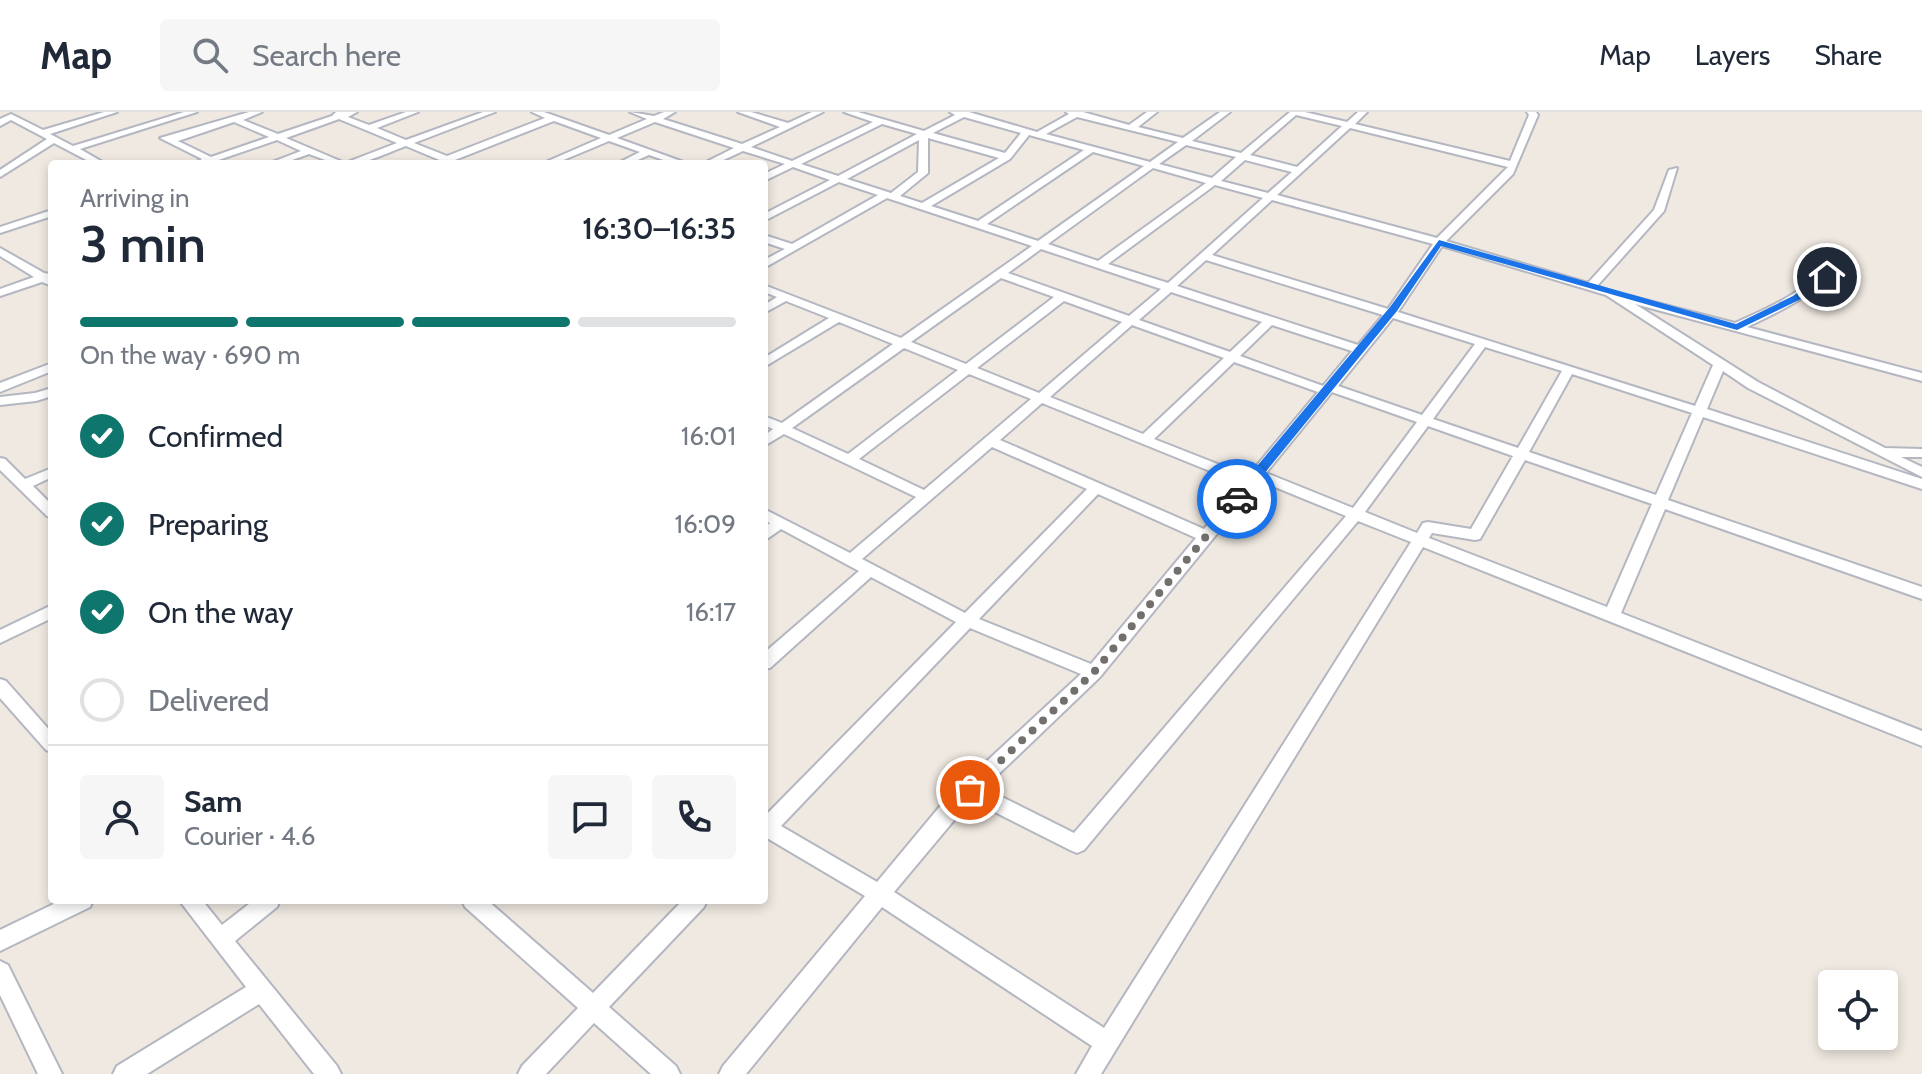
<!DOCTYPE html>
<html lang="en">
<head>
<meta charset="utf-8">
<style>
	body { margin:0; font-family:Cabin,sans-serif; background:#f6f6f7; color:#1f2937; height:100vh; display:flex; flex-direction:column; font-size:30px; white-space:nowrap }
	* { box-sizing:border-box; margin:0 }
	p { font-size:26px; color:#747a83 }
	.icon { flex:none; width:44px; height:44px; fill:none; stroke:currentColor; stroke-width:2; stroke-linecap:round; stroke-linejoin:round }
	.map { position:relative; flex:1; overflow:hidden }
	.side { position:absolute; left:48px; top:48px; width:720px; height:744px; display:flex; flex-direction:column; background:#fff; border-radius:8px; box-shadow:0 4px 12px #0003 }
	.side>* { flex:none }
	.fabs { position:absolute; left:1818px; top:858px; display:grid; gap:16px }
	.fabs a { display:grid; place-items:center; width:80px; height:80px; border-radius:8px; background:#fff; box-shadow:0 4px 12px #0003; font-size:40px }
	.pin { position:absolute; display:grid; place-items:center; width:68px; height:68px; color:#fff; margin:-34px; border:4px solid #fff; border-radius:50%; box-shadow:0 2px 8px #0007 }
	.courier { position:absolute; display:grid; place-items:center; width:80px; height:80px; margin:-40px; border:6px solid #1a73e8; border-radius:50%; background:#fff; color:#222; box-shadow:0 2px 10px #0007 }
	.summary em { font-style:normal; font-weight:600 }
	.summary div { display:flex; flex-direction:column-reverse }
	.summary { display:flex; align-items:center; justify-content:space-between; height:136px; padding:0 32px }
	h1 { font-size:52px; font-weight:600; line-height:60px }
	.bar { display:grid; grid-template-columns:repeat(4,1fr); gap:12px 8px; align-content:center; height:96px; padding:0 32px }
	.bar i { height:10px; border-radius:6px; background:#e0e1e3 }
	.bar .active { background:#0f766e }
	.bar p { grid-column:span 4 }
	.line { display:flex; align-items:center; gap:20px; padding:0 32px; border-top:2px solid #e0e1e3 }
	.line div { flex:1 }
	.round { display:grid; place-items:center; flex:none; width:84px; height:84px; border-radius:8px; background:#f6f6f7 }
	ol { padding:0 32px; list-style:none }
	li { display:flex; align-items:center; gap:24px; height:88px }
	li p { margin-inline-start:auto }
	li .icon { padding:8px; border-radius:50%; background:#0f766e; color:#fff; stroke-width:4 }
	li:last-child { color:#747a83 }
	li i { width:44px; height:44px; border:4px solid #e0e1e3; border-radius:50% }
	header { display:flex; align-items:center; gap:48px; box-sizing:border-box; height:112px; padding:0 40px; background:#fff; border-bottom:2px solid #e0e1e3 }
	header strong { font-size:38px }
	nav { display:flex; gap:44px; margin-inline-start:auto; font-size:28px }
	.search { width:560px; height:72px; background:#f6f6f7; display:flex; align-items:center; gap:20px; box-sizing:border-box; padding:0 28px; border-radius:8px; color:#747a83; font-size:30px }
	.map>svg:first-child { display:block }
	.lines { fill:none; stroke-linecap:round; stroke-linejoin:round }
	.minor-casing { stroke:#b4b7c1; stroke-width:4 }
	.minor { fill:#fff; fill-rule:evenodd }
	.route { fill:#1a73e8 }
	.done { stroke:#726f6d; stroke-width:8; stroke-dasharray:0 14.4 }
</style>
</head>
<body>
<header>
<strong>Map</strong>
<div class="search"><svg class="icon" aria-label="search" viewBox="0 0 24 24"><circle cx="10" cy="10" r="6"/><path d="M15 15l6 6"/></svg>Search here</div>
<nav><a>Map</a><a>Layers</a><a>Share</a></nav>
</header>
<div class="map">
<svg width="1922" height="962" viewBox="0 0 1922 962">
	<rect width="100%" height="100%" fill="#efe9e1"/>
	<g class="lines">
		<defs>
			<g id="minor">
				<polygon points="104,0 117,0 50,22 73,34 184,0 197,0 80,37 106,52 94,52 54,31 0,65 0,58 47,27 11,8 0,14 0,7 11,2 43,18"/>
				<path d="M249,0H262L243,8L278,22L332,4L336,0H357L348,5L369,13L406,0H418L377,16L406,28L483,0H495L414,31L447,44L545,6L532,0H544L609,23L647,7L630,0L654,4L664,0H675L663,7L742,32L780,15L738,0H751L788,11L812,0H823L751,35L792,49L873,10L844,0H858L924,19L955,3L950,0H969L1037,20L1069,2L1066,0H1083L1129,13L1147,0H1157L1138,15L1183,26L1220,0H1230L1192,29L1241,41L1290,0H1305L1347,10L1358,0H1367L1355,12L1510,49L1529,3L1527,0H1536L1538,3L1513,62L1446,129L1588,171L1654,98L1669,58L1677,56L1664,99L1597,174L1622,184L1626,183L1735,211C1773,194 1810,178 1835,144H1843L1844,146C1820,181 1785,197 1747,215L1922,261V269L1635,192L1758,270L1885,336L1922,337V345H1901L1922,355V365L1748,276L1723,259L1707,297L1922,367V377L1703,305L1668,388L1922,475V487L1665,397L1621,501L1922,619V634L1423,435L1101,962H1076L1092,934L882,795L746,962H719L723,954L865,784L767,726L764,727V705L956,510L871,465L770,556L764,557V541L859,459L781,417L764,429V416L770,411L764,408V397L850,441L916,385L784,322L764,334V324L773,317L764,313V304L782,311L893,232L839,210L764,255V246L829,206L786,189L764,201V193L777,185L764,180V173L901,226L1032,134L887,86L764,156V148L785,137L764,130V123L792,132L878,83L839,70L764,109V102L830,68L793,55L764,69V62L785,52L743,39L715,52H702L734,36L655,10L617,26L689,52H675L649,43L629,52H616L640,40L609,29L554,52H541L601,26L554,9L455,48L462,52H449L406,34C364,50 352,60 309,42L281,52H267L301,39L277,28L207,52H193L202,47L160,26ZM1296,3L1342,14L1297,55L1250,43ZM964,5L1021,21L1005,41L933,21ZM1077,5L1178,30L1150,50L1046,22ZM339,7L397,31L345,51L286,26ZM234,10L269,25L211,45L178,29ZM882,12L917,22L838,64L801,52ZM1350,16L1508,55L1437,126L1277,83ZM1029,23L1084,38L978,109L931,94L1010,47ZM928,26L999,46L922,91L900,84L928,61ZM919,28L918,60L891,81L847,67ZM1186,33L1236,45L1212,66L1159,52ZM1093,40L1144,54L1038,129L987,112ZM1245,48L1292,60L1268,81L1221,69ZM1153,56L1206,71L1098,149L1048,132ZM1215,73L1263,86L1168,171L1108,152ZM1272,88L1433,132L1388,197L1212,143ZM1442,134L1606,183L1713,253L1695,294L1398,200ZM1041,137L1161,177L1129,204L1008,161ZM1206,148L1383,203L1358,233L1177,174ZM1001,166L1054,185L966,252L911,230ZM1171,180L1262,210L1230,240L1139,208ZM1064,189L1122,210L1039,281L977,256ZM1393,206L1475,232L1422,303L1338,274ZM1132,213L1224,246L1143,322L1050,285ZM1272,213L1352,239L1323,274L1240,244ZM1485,235L1562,259L1518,336L1433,307ZM904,236L958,258L848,342L792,316ZM1234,250L1318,280L1248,364L1154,327ZM969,262L1031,287L924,378L859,347ZM1572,262L1692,301L1656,383L1529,340ZM1332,280L1417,310L1353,396L1266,361ZM1042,291L1242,372L1204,417L1000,328ZM1428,314L1513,344L1471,417L1428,410L1423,411L1417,421L1365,400ZM992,335L1087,377L965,501L862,447ZM1525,348L1652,392L1607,495L1429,426L1432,421L1475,428L1480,427ZM1260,369L1346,404L1074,721L984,676L1100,565ZM1098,382L1196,426L1091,552L979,507ZM1358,409L1411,430L1104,916L894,780L971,688L1070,738L1077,741L1084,738ZM970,516L1081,562L946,687L877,770L781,714Z"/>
				<polygon points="52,98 52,104 0,121 0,115"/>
				<polygon points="0,136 44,161 51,162 52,174 42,170 0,184 0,177 34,165 0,144"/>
				<polygon points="52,251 52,259 0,280 0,271"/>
				<polygon points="52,276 52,284 36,289 0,293 0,285 35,281"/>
				<polygon points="0,346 5,347 25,367 52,356 52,365 33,374 52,393 52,406 47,404 0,358"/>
				<polygon points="52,493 52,506 0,531 0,518"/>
				<polygon points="0,567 6,569 52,621 52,640 46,638 0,586"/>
				<polygon points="62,788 93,788 90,795 0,839 0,818"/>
				<polygon points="179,788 202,788 222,813 254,788 280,788 277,795 235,829 337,954 341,962 314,962 259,892 147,962 113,962 117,954 246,875"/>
				<polygon points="462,788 487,788 593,881 683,788 707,788 704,795 609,895 676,954 680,962 651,962 594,911 546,962 518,962 522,954 578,896 465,795"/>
				<polygon points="0,849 8,853 62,962 38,962 0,883"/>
			</g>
		</defs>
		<use href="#minor" class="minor-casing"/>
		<use href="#minor" class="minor"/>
	</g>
	<polygon class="route" points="1439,128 1736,212 1793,184 1824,163 1832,165 1799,188 1737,218 1441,134 1397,199 1241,390 1232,390 1232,384 1390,195"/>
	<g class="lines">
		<polyline class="done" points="970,678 1094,560 1237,387"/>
	</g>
</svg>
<div class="fabs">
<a><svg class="icon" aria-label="locate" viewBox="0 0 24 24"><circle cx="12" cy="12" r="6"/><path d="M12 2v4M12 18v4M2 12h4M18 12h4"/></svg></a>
</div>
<div class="pin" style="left:970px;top:678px;background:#ea580c"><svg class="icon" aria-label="bag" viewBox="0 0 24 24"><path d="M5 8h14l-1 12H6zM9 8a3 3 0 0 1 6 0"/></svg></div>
<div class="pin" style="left:1827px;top:165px;background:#1f2937"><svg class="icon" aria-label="home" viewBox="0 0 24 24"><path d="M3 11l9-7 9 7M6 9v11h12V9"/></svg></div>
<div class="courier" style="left:1237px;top:387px"><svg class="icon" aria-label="car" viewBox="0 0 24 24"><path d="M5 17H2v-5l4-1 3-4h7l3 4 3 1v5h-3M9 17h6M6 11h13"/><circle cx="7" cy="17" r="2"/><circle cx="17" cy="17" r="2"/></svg></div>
<section class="side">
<div class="summary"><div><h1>3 min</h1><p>Arriving in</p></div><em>16:30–16:35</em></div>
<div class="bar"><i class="active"></i><i class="active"></i><i class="active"></i><i></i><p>On the way · 690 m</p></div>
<ol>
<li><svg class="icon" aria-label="check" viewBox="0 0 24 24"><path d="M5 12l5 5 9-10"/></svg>Confirmed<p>16:01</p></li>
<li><svg class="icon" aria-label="check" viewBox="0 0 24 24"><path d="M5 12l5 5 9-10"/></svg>Preparing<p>16:09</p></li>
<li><svg class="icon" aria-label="check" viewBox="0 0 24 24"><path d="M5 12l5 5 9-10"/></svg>On the way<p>16:17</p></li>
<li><i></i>Delivered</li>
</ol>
<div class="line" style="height:144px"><a class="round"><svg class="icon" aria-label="person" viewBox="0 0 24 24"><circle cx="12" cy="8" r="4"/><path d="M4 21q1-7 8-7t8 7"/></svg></a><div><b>Sam</b><p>Courier · 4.6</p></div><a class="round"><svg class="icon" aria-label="chat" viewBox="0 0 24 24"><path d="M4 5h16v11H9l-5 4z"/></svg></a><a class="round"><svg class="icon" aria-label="phone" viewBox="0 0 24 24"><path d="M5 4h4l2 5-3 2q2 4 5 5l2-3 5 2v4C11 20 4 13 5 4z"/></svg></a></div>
</section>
</div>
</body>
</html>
